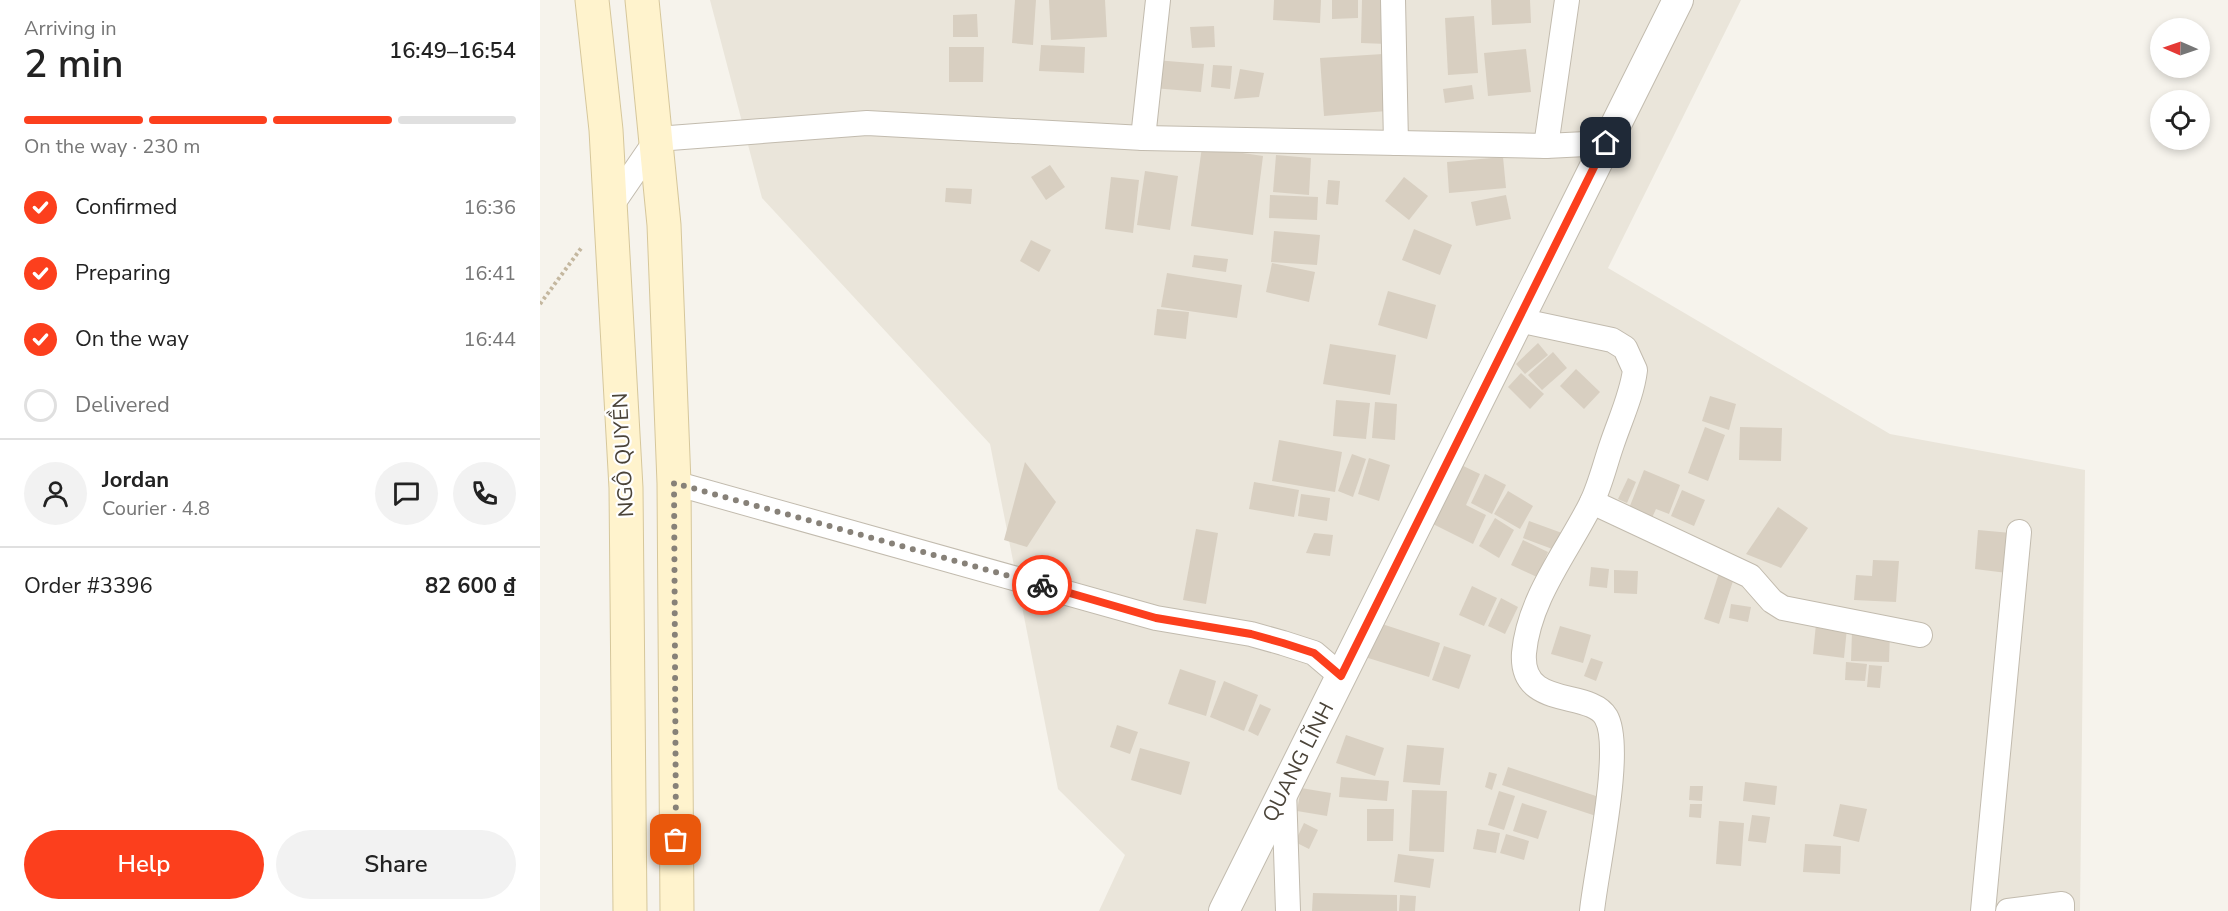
<!DOCTYPE html>
<html lang="en">
<head>
<meta charset="utf-8">
<style>
	body { margin:0; font-family:"Nunito Sans",sans-serif; background:#f2f2f2; color:#222; height:100vh; display:flex; flex-direction:column; font-size:22px; white-space:nowrap }
	* { box-sizing:border-box; margin:0 }
	p { font-size:20px; color:#767676 }
	.icon { flex:none; width:33px; height:33px; fill:none; stroke:currentColor; stroke-width:2; stroke-linecap:round; stroke-linejoin:round }
	.map { position:relative; flex:1; overflow:hidden }
	.drawer { display:flex; flex-direction:column; background:#fff; width:540px }
	.drawer>* { flex:none }
	.needle { width:39px; rotate:272deg }
	.controls { position:absolute; left:1610px; top:18px; display:grid; gap:12px }
	.controls a { display:grid; place-items:center; width:60px; height:60px; border-radius:50%; background:#fff; box-shadow:0 3px 9px #0003; font-size:30px }
	.pin { position:absolute; display:grid; place-items:center; width:51px; height:51px; color:#fff; margin:-26px; border-radius:12px; box-shadow:0 3px 9px #0006 }
	.courier { position:absolute; display:grid; place-items:center; width:60px; height:60px; margin:-30px; border:4px solid #fc3f1d; border-radius:50%; background:#fff; color:#222; box-shadow:0 2px 8px #0007 }
	.summary em { font-style:normal; font-weight:600 }
	.summary div { display:flex; flex-direction:column-reverse }
	.summary { display:flex; align-items:center; justify-content:space-between; height:102px; padding:0 24px }
	h1 { font-size:39px; font-weight:600; line-height:45px }
	.bar { display:grid; grid-template-columns:repeat(4,1fr); gap:9px 6px; align-content:center; height:72px; padding:0 24px }
	.bar i { height:8px; border-radius:4px; background:#e0e0e0 }
	.bar .on { background:#fc3f1d }
	.bar p { grid-column:span 4 }
	.line { display:flex; align-items:center; gap:15px; padding:0 24px; border-top:2px solid #e0e0e0 }
	.line div { flex:1 }
	.round { display:grid; place-items:center; flex:none; width:63px; height:63px; border-radius:32px; background:#f2f2f2 }
	ol { padding:0 24px; list-style:none }
	li { display:flex; align-items:center; gap:18px; height:66px }
	li p { margin-inline-start:auto }
	li .icon { padding:6px; border-radius:50%; background:#fc3f1d; color:#fff; stroke-width:4 }
	li:last-child { color:#767676 }
	li i { width:33px; height:33px; border:3px solid #e0e0e0; border-radius:50% }
	.primary-button { display:flex; gap:12px; margin-top:auto; padding:12px 24px }
	.primary-button a { flex:1; height:69px; border-radius:36px; background:#fc3f1d; color:#fff; font-size:24px; font-weight:600; line-height:69px; text-align:center }
	.primary-button a+a { background:#f2f2f2; color:#222 }
	main { display:flex; flex:1; min-height:0 }
	.map>svg:first-child { display:block }
	.residential { fill:#eae5da }
	.building { fill:#d8cfc1 }
	.lines { fill:none; stroke-linecap:round; stroke-linejoin:round }
	.minor-casing { stroke:#c2bbae; stroke-width:26 }
	.tertiary-casing { stroke:#c2bbae; stroke-width:32 }
	.secondary-casing { stroke:#d6c79b; stroke-width:35 }
	.path { stroke:#c4b79f; stroke-width:4; stroke-dasharray:3 3; stroke-linecap:butt }
	.minor { stroke:#fff; stroke-width:24 }
	.tertiary { stroke:#fff; stroke-width:30 }
	.secondary { stroke:#fff3cd; stroke-width:33 }
	.done { stroke:#878178; stroke-width:6; stroke-dasharray:0 10.8 }
	.route { stroke:#fc3f1d; stroke-width:8 }
	.labels { text-anchor:middle; dominant-baseline:central; stroke-width:4.5; stroke-linejoin:round; paint-order:stroke }
	.street-label { font-size:21px; fill:#4b4439; stroke:#fff }
</style>
</head>
<body>
<main>
<section class="drawer">
<div class="summary"><div><h1>2 min</h1><p>Arriving in</p></div><em>16:49–16:54</em></div>
<div class="bar"><i class="on"></i><i class="on"></i><i class="on"></i><i></i><p>On the way · 230 m</p></div>
<ol>
<li><svg class="icon" aria-label="check" viewBox="0 0 24 24"><path d="M5 12l5 5 9-10"/></svg>Confirmed<p>16:36</p></li>
<li><svg class="icon" aria-label="check" viewBox="0 0 24 24"><path d="M5 12l5 5 9-10"/></svg>Preparing<p>16:41</p></li>
<li><svg class="icon" aria-label="check" viewBox="0 0 24 24"><path d="M5 12l5 5 9-10"/></svg>On the way<p>16:44</p></li>
<li><i></i>Delivered</li>
</ol>
<div class="line" style="height:108px"><a class="round"><svg class="icon" aria-label="person" viewBox="0 0 24 24"><circle cx="12" cy="8" r="4"/><path d="M4 21q1-7 8-7t8 7"/></svg></a><div><b>Jordan</b><p>Courier · 4.8</p></div><a class="round"><svg class="icon" aria-label="chat" viewBox="0 0 24 24"><path d="M4 5h16v11H9l-5 4z"/></svg></a><a class="round"><svg class="icon" aria-label="phone" viewBox="0 0 24 24"><path d="M5 4h4l2 5-3 2q2 4 5 5l2-3 5 2v4C11 20 4 13 5 4z"/></svg></a></div>
<div class="line" style="height:78px"><div>Order #3396</div><b>82 600 ₫</b></div>
<div class="primary-button"><a>Help</a><a>Share</a></div>
</section>
<div class="map">
<svg width="1688" height="911" viewBox="0 0 1688 911">
	<rect width="100%" height="100%" fill="#f6f3ec"/>
	<polygon class="residential" points="170,0 1201,0 1068,268 1350,434 1545,470 1540,911 559,911 585,855 518,789 450,444 222,198"/>
	<g class="building">
		<polygon points="475,0 496,0 493,45 472,43"/>
		<polygon points="509,0 565,0 567,37 511,40"/>
		<polygon points="734,0 781,0 780,23 733,20"/>
		<polygon points="792,0 818,0 818,18 792,19"/>
		<polygon points="822,0 848,0 847,44 821,43"/>
		<polygon points="951,0 990,0 991,23 952,25"/>
		<polygon points="437,14 438,37 413,37 413,15"/>
		<polygon points="934,16 938,73 908,75 905,18"/>
		<polygon points="674,26 675,47 652,48 650,27"/>
		<polygon points="501,45 545,47 544,73 499,71"/>
		<polygon points="409,47 444,47 443,82 409,82"/>
		<polygon points="986,49 991,92 948,96 944,53"/>
		<polygon points="843,54 847,111 784,116 780,58"/>
		<polygon points="615,60 664,64 661,92 613,88"/>
		<polygon points="673,65 692,66 690,89 671,87"/>
		<polygon points="700,69 724,73 719,97 694,99"/>
		<polygon points="932,85 934,99 905,103 903,89"/>
		<polygon points="662,147 723,156 713,235 651,226"/>
		<polygon points="736,155 771,158 769,195 733,192"/>
		<polygon points="963,157 966,188 909,193 907,162"/>
		<polygon points="510,165 525,187 506,200 491,177"/>
		<polygon points="605,171 638,176 630,230 597,225"/>
		<polygon points="571,177 599,180 593,233 565,229"/>
		<polygon points="864,177 888,196 869,220 845,201"/>
		<polygon points="788,180 800,181 798,205 786,204"/>
		<polygon points="406,188 432,189 431,204 405,202"/>
		<polygon points="730,195 778,197 777,220 729,218"/>
		<polygon points="966,195 971,219 936,226 931,202"/>
		<polygon points="874,229 912,245 900,275 862,260"/>
		<polygon points="734,231 780,235 777,265 731,262"/>
		<polygon points="491,240 511,250 499,272 480,261"/>
		<polygon points="654,255 688,259 686,272 652,267"/>
		<polygon points="732,263 775,272 769,302 726,292"/>
		<polygon points="627,273 702,285 697,318 621,307"/>
		<polygon points="848,291 896,305 887,339 838,325"/>
		<polygon points="617,309 649,312 646,339 614,335"/>
		<polygon points="998,343 1008,355 985,374 976,364"/>
		<polygon points="790,344 856,355 850,395 783,384"/>
		<polygon points="1013,352 1027,368 1002,390 988,375"/>
		<polygon points="1036,369 1060,392 1044,409 1020,386"/>
		<polygon points="981,373 1004,394 990,409 968,387"/>
		<polygon points="1170,396 1196,404 1189,430 1162,421"/>
		<polygon points="796,400 830,403 826,439 793,436"/>
		<polygon points="835,402 857,404 855,440 832,438"/>
		<polygon points="1165,427 1185,435 1168,481 1148,473"/>
		<polygon points="1200,427 1242,428 1241,461 1199,460"/>
		<polygon points="739,440 802,452 795,492 732,481"/>
		<polygon points="812,454 826,459 813,497 798,491"/>
		<polygon points="829,458 850,465 839,501 818,494"/>
		<polygon points="485,462 516,502 487,547 464,540"/>
		<polygon points="915,462 940,474 926,505 946,515 933,544 887,521"/>
		<polygon points="1104,470 1140,485 1129,514 1116,509 1111,520 1088,511"/>
		<polygon points="945,474 966,485 952,514 931,503"/>
		<polygon points="1088,478 1096,482 1087,503 1078,499"/>
		<polygon points="714,482 759,490 754,517 709,509"/>
		<polygon points="1142,490 1165,500 1154,526 1131,516"/>
		<polygon points="968,491 993,506 980,529 954,514"/>
		<polygon points="761,494 790,498 787,521 758,516"/>
		<polygon points="1238,507 1268,528 1241,568 1206,554"/>
		<polygon points="955,518 974,530 959,558 939,546"/>
		<polygon points="989,521 1022,533 1015,550 983,538"/>
		<polygon points="656,529 678,533 666,604 643,600"/>
		<polygon points="1438,530 1471,533 1467,573 1435,569"/>
		<polygon points="774,533 793,535 790,556 766,553"/>
		<polygon points="983,540 1008,552 997,577 971,565"/>
		<polygon points="1333,560 1359,561 1356,602 1314,600 1316,575 1332,576"/>
		<polygon points="1051,567 1069,569 1067,588 1049,586"/>
		<polygon points="1074,570 1098,571 1097,594 1074,593"/>
		<polygon points="1179,573 1194,578 1179,624 1164,619"/>
		<polygon points="932,586 957,598 944,626 919,615"/>
		<polygon points="961,598 978,607 965,634 948,626"/>
		<polygon points="1191,604 1211,607 1208,622 1189,618"/>
		<polygon points="836,622 900,643 889,677 825,657"/>
		<polygon points="1276,624 1307,628 1304,658 1273,654"/>
		<polygon points="1020,626 1051,635 1043,663 1011,654"/>
		<polygon points="1312,632 1350,633 1349,662 1311,661"/>
		<polygon points="904,646 931,655 919,689 892,680"/>
		<polygon points="1051,658 1063,662 1056,681 1044,676"/>
		<polygon points="1306,662 1327,664 1325,681 1305,680"/>
		<polygon points="1329,665 1342,666 1340,688 1327,687"/>
		<polygon points="640,669 676,681 666,716 628,704"/>
		<polygon points="684,681 718,695 704,731 670,717"/>
		<polygon points="720,704 731,709 718,736 708,731"/>
		<polygon points="577,725 598,732 590,754 570,747"/>
		<polygon points="806,735 844,748 835,776 796,763"/>
		<polygon points="867,745 904,748 900,785 863,782"/>
		<polygon points="600,748 650,762 641,795 591,780"/>
		<polygon points="968,767 1062,798 1056,816 962,785"/>
		<polygon points="949,772 957,774 952,790 945,787"/>
		<polygon points="801,777 849,781 847,801 799,797"/>
		<polygon points="1205,782 1237,786 1235,805 1203,801"/>
		<polygon points="1150,786 1163,786 1162,801 1149,800"/>
		<polygon points="761,788 791,793 787,816 757,811"/>
		<polygon points="872,790 907,791 904,852 869,851"/>
		<polygon points="959,791 975,796 964,830 948,825"/>
		<polygon points="982,803 1007,811 998,839 973,831"/>
		<polygon points="1150,804 1162,804 1161,818 1149,817"/>
		<polygon points="1300,804 1327,809 1319,842 1293,836"/>
		<polygon points="827,809 854,809 853,841 827,841"/>
		<polygon points="1212,815 1230,817 1226,843 1208,841"/>
		<polygon points="1179,821 1204,823 1201,866 1176,864"/>
		<polygon points="764,823 778,830 769,849 755,842"/>
		<polygon points="937,829 960,833 956,853 933,849"/>
		<polygon points="966,834 989,841 984,860 960,853"/>
		<polygon points="1265,844 1301,846 1300,874 1263,872"/>
		<polygon points="858,854 894,859 890,888 854,882"/>
		<polygon points="773,893 857,895 857,911 772,911"/>
		<polygon points="860,895 876,896 875,911 859,911"/>
	</g>
	<g class="lines">
		<defs>
			<g id="minor">
				<polyline points="853,0 856,143"/>
				<polyline points="603,138 618,0"/>
				<polyline points="1006,146 1027,0"/>
				<polyline points="69,209 117,139 327,123 603,138 1006,146 1066,143"/>
				<path d="M978,320L1072,340L1085,348L1095,370C1092,395 1080,420 1072,444C1065,464 1060,486 1051,504C1027,552 989,598 984,653C980,710 1050,689 1066,717C1084,748 1056,870 1052,911"/>
				<polyline points="134,483 616,618 711,634 743,643 774,653 801,676"/>
				<polyline points="1052,502 1210,576 1232,601 1243,608 1380,635"/>
				<polyline points="744,790 748,911"/>
				<polyline points="1443,911 1479,532"/>
				<polyline points="1468,911 1522,904 1522,911"/>
			</g>
			<polyline id="tertiary" points="684,911 1138,0"/>
			<g id="secondary">
				<polyline points="52,0 66,130 86,488 90,911"/>
				<polyline points="102,0 124,225 134,483 137,911"/>
			</g>
		</defs>
		<use href="#minor" class="minor-casing"/>
		<use href="#tertiary" class="tertiary-casing"/>
		<use href="#secondary" class="secondary-casing"/>
		<polyline class="path" points="0,304 42,247"/>
		<use href="#minor" class="minor"/>
		<use href="#tertiary" class="tertiary"/>
		<use href="#secondary" class="secondary"/>
	</g>
	<g class="lines">
		<polyline class="done" points="136,840 134,483 502,585"/>
		<polyline class="route" points="502,585 616,618 711,634 743,643 774,653 801,676 1066,143"/>
	</g>
	<g class="labels">
		<g class="street-label">
			<text transform="translate(83 455) rotate(-93)">NGÔ QUYỀN</text>
			<text transform="translate(758 762) rotate(-63)">QUANG LĨNH</text>
		</g>
	</g>
</svg>
<div class="controls">
<a><svg class="needle" viewBox="-14 -14 28 28"><path d="M0-13l5 13h-10z" fill="#e53935"/><path d="M0 13l5-13h-10z" fill="#767676"/></svg></a>
<a><svg class="icon" aria-label="locate" viewBox="0 0 24 24"><circle cx="12" cy="12" r="6"/><path d="M12 2v4M12 18v4M2 12h4M18 12h4"/></svg></a>
</div>
<div class="pin" style="left:136px;top:840px;background:#ea580c"><svg class="icon" aria-label="bag" viewBox="0 0 24 24"><path d="M5 8h14l-1 12H6zM9 8a3 3 0 0 1 6 0"/></svg></div>
<div class="pin" style="left:1066px;top:143px;background:#1f2937"><svg class="icon" aria-label="home" viewBox="0 0 24 24"><path d="M3 11l9-7 9 7M6 9v11h12V9"/></svg></div>
<div class="courier" style="left:502px;top:585px"><svg class="icon" aria-label="bike" viewBox="0 0 24 24"><circle cx="6" cy="16" r="4"/><circle cx="18" cy="16" r="4"/><path d="M6 16l4-8h5l3 8M10 8l3 8H6M13 5h3"/></svg></div>
</div>
</main>
</body>
</html>
